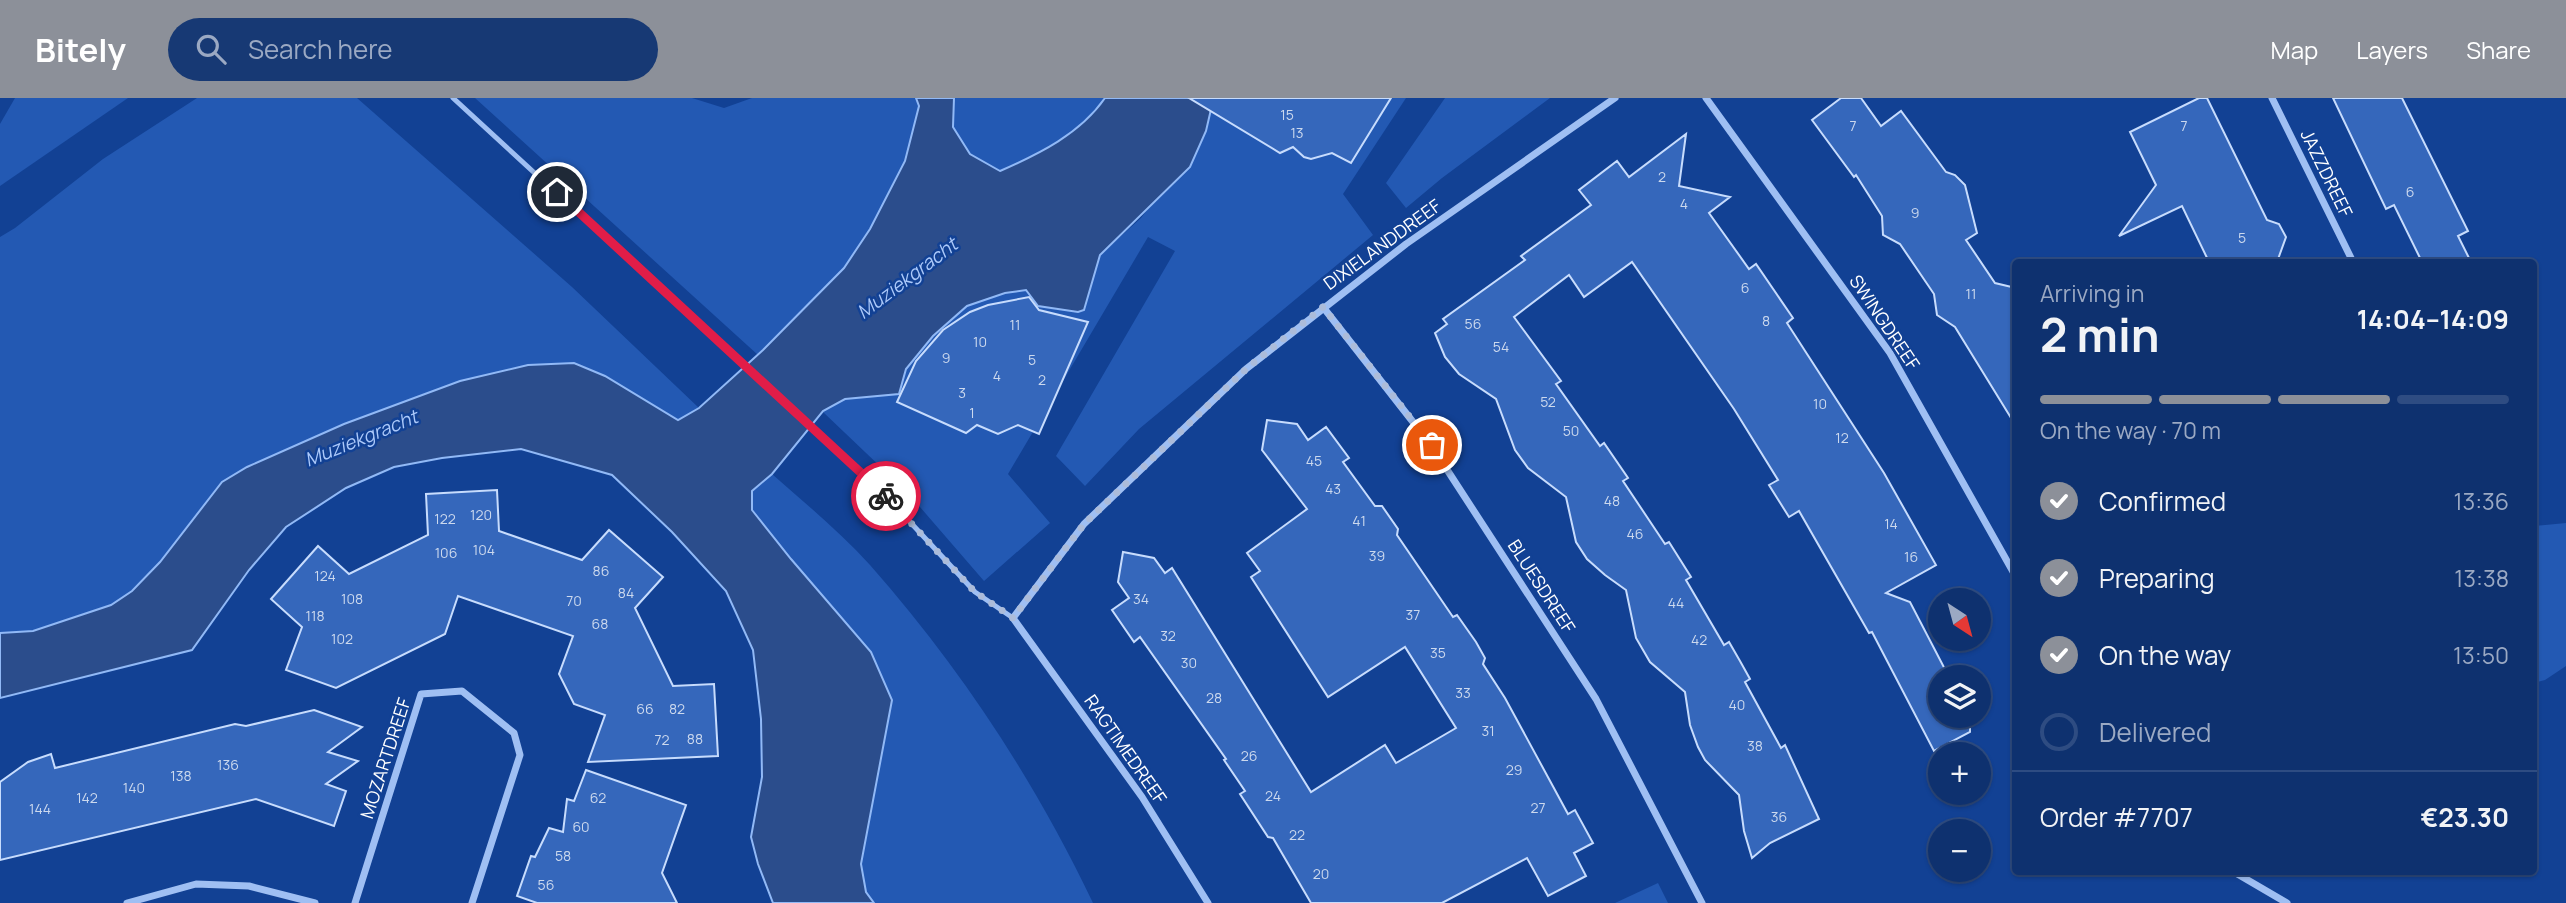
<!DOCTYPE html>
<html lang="en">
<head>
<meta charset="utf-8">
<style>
	body { margin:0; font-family:Manrope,sans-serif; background:#173974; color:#f1f3f6; height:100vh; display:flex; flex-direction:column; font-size:26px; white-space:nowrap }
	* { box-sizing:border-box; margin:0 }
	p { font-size:23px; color:#9ba9c3 }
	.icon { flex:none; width:38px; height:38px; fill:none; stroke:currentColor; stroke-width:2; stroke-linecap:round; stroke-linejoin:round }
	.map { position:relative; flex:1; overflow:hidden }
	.sheet { position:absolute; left:2012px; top:161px; width:525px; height:616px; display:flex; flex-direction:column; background:#0e316f; border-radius:7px; box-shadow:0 2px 5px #0004,0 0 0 2px #2e4c82 }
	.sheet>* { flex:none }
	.needle { width:46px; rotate:144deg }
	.buttons { position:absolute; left:1928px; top:490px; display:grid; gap:14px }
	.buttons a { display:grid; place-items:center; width:63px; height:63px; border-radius:50%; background:#0e316f; box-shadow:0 2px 5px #0004,0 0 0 2px #2e4c82; font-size:35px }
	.pin { position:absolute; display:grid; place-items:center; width:60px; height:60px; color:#fff; margin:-30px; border:4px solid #fff; border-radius:50%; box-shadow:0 2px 7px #0007 }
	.courier { position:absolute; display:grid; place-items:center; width:70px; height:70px; margin:-35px; border:5px solid #e11d48; border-radius:50%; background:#fff; color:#222; box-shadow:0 2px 9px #0007 }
	.headline em { font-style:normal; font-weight:700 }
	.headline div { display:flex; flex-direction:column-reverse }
	.headline { display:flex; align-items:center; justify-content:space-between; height:119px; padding:0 28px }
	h1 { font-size:46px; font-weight:700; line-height:52px }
	.bar { display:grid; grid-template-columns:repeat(4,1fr); gap:10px 7px; align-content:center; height:84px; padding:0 28px }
	.bar i { height:9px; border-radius:5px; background:#2e4c82 }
	.bar .current { background:#8c9099 }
	.bar p { grid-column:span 4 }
	.line { display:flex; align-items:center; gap:18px; padding:0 28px; border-top:2px solid #2e4c82 }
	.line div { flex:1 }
	ol { padding:0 28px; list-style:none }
	li { display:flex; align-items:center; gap:21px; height:77px }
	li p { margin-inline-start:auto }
	li .icon { padding:7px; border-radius:50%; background:#8c9099; color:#fff; stroke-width:4 }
	li:last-child { color:#9ba9c3 }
	li i { width:38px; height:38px; border:4px solid #2e4c82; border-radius:50% }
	header { display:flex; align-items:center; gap:42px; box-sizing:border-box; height:98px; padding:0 35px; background:#8c9099; color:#fff }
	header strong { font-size:33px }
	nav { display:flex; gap:38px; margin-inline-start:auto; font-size:24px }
	.search { width:490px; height:63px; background:#173974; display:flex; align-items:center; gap:18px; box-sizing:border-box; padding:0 24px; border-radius:38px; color:#9ba9c3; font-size:26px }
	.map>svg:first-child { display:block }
	.green { fill:#2359b3 }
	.water { fill:#2b4d8c; stroke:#91b9f6; stroke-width:2 }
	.building { fill:#3567bb; stroke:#c7dcfd; stroke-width:2 }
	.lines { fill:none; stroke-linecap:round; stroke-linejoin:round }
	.service { stroke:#9fbff3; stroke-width:5 }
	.minor { stroke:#9fbff3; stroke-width:7 }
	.done { stroke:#acbcda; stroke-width:7; stroke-dasharray:0 12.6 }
	.route { stroke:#e11d48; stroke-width:9 }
	.labels { text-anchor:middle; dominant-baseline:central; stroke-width:5; stroke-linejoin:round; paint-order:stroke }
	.number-label { font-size:14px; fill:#ccd9ee }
	.street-label { font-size:18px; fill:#fff; stroke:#124194 }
	.water-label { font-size:19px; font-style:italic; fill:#acc9fa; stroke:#124194 }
</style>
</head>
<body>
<header>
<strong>Bitely</strong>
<div class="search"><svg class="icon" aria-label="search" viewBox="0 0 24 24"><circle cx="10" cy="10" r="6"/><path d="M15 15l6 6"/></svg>Search here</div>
<nav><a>Map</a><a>Layers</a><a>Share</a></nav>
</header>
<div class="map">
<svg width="2566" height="805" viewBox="0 0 2566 805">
	<rect width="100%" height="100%" fill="#124194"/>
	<g class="green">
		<polygon points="15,0 128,0 0,88 0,26"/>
		<polygon points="197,0 357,0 572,189 699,310 679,322 605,278 528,267 460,283 344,326 247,369 222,384 160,464 132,493 111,507 33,533 0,535 0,139 15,130 103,61"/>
		<polygon points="475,0 692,0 724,10 752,0 916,0 919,8 905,63 870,131 844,170 758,257"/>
		<path d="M954,0H1105C1080,36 1039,56 1000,73L970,56L953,29Z"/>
		<polygon points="1218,0 1406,0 1343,96 1373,137 1139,331 1085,388 1056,358 1175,153 1148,139 1008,376 1050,425 984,483 907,394 823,314 845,301 899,296 906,271 933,238 967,208 1005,195 1026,192 1084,212 1100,157 1141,120 1206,33 1212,7"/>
		<polygon points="1445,0 1550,0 1442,80 1406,110 1386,85"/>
		<path d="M772,376C805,405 840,434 870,467C960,569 1035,683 1093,805H874L866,794L861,766L891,602L871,554L791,461L752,412V393Z"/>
		<polygon points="2566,425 2566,568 2545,582 2534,585 2534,428"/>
		<polygon points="1658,785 1668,805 1615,805"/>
	</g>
	<path class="water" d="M916,0H954L953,29L970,56L1000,73C1039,56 1080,36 1105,0H1218L1212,7L1206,33L1190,69L1100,157L1084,212L1078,214L1038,208L1026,192L1005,195L967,208L933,238L906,271L899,296L845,301L823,313L772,376L752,393V412L791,461L871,554L892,602L861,766L866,794L874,805H773L758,766L751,739L762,679L761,621L753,552L726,493L672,434L612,377L521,351L442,360L394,369L346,390L286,429L249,472L192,552L0,600V535L33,533L111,507L132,493L160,464L222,384L247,369L344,326L460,283L528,267L574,265L605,278L678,322L699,310L763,252L844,170L870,131L905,63L919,8Z"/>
	<g class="building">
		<polygon points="1189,0 1391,0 1351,65 1332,55 1311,61 1304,59 1293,49 1280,55"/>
		<polygon points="1841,0 1861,0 1881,28 1901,13 1946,74 1955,77 1965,87 1977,135 1966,142 1995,185 2016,190 2016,328 1955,229 1937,217 1934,196 1900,146 1883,137 1882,118 1856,77 1854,79 1812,22"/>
		<polygon points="2199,0 2207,0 2267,122 2279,126 2286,139 2277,164 2209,164 2182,108 2119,138 2156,87 2130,34"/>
		<polygon points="2333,0 2402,0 2468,133 2458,138 2471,164 2422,164 2394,107 2386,111"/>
		<polygon points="1686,36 1679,88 1730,99 1709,115 1749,171 1756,166 1793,220 1787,225 1884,375 1936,467 1886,495 1910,504 1949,579 1941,579 1941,618 1968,618 1970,621 1970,634 1934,653 1872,534 1869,535 1799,413 1789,419 1769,387 1778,382 1734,311 1632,164 1584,199 1569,177 1514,219 1561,283 1556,286 1600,348 1604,345 1628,380 1623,383 1665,446 1669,444 1691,479 1686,482 1724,547 1729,544 1740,563 1750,581 1745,584 1781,650 1785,647 1819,721 1770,745 1752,760 1744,733 1739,697 1705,662 1698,649 1690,627 1685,594 1650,564 1636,540 1626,492 1605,477 1587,461 1576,444 1566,399 1528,370 1515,352 1496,301 1459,276 1445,259 1435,235 1447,226 1443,221 1525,162 1521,158 1591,107 1579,92 1617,63 1629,79"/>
		<polygon points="1029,199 1039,212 1088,224 1039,336 1018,327 998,336 977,327 966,335 897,304 916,263 943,232 970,214 988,207"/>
		<polygon points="1267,322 1297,326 1308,342 1326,329 1349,360 1343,364 1375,408 1382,408 1398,431 1397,437 1453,519 1457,517 1476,544 1485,560 1483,566 1505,600 1568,716 1575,712 1593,745 1574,755 1586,778 1548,798 1527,760 1442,805 1311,805 1273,740 1268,739 1240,696 1245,693 1224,662 1226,661 1140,539 1134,544 1112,512 1129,500 1118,484 1123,454 1154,460 1165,475 1172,470 1311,694 1385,647 1396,665 1456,630 1405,549 1328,599 1251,479 1260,473 1247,455 1307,411 1262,352"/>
		<polygon points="497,392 499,433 582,462 609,432 663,479 635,510 673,588 714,586 718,658 588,664 605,617 574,606 559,576 573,538 458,498 445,536 336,590 286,572 302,529 271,501 318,448 349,476 428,437 426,396"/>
		<polygon points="314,612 362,629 328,654 358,663 326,686 346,693 334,728 256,701 0,762 0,684 28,664 51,656 55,670 235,626 246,628"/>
		<polygon points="586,672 686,707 662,775 677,805 537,805 517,798 531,758 535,759 549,730 563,734 567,701 574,703"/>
	</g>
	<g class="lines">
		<polyline class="service" points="453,0 885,397 975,494 1013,520"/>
		<g class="minor">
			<polyline points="1706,0 1890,255 2016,479"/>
			<polyline points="2272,0 2353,164"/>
			<polyline points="1323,209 1431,347 1596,601 1702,805"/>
			<polyline points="2234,774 2287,805"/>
			<polyline points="127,805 196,786 249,788 315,805"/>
			<polyline points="355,805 421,596 462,593 514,635 520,657 472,805"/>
			<polyline points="1208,805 1142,699 1013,520 1084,426 1246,271 1406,146 1615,0"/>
		</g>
	</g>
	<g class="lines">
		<polyline class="done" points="886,398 975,494 1013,520 1084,426 1246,271 1323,209 1432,347"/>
		<polyline class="route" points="557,94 886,398"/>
	</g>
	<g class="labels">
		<g class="number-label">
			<text x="1287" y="16">15</text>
			<text x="1853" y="27">7</text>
			<text x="2184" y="27">7</text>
			<text x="1297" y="34">13</text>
			<text x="1662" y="78">2</text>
			<text x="2410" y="93">6</text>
			<text x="1684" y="105">4</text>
			<text x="1915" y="114">9</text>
			<text x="2242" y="139">5</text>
			<text x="1745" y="189">6</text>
			<text x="1971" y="195">11</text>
			<text x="1766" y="222">8</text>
			<text x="1473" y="225">56</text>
			<text x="1015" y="226">11</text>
			<text x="980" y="243">10</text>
			<text x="1501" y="248">54</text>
			<text x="946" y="259">9</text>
			<text x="1032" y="261">5</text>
			<text x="997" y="277">4</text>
			<text x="1042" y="281">2</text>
			<text x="962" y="294">3</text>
			<text x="1548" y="303">52</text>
			<text x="1820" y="305">10</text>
			<text x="972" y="314">1</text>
			<text x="1571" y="332">50</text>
			<text x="1842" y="339">12</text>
			<text x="1314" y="362">45</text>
			<text x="1333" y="390">43</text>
			<text x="1612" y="402">48</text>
			<text x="481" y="416">120</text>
			<text x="445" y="420">122</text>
			<text x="1359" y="422">41</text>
			<text x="1891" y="425">14</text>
			<text x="1635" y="435">46</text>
			<text x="484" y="451">104</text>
			<text x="446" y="454">106</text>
			<text x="1377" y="457">39</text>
			<text x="1911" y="458">16</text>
			<text x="601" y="472">86</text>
			<text x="325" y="477">124</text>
			<text x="626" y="494">84</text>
			<text x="352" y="500">108</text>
			<text x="1141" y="500">34</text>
			<text x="574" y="502">70</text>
			<text x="1676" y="504">44</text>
			<text x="1413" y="516">37</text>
			<text x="315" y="517">118</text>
			<text x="600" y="525">68</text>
			<text x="1168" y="537">32</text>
			<text x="342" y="540">102</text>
			<text x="1699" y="541">42</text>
			<text x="1438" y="554">35</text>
			<text x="1189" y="564">30</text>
			<text x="1463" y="594">33</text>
			<text x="1214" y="599">28</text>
			<text x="1737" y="606">40</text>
			<text x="645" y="610">66</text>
			<text x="677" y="610">82</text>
			<text x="1488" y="632">31</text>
			<text x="695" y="640">88</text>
			<text x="662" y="641">72</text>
			<text x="1755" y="647">38</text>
			<text x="1249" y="657">26</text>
			<text x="228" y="666">136</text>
			<text x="1514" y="671">29</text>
			<text x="181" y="677">138</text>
			<text x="134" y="689">140</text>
			<text x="1273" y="697">24</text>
			<text x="87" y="699">142</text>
			<text x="598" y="699">62</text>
			<text x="1538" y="709">27</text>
			<text x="40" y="710">144</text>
			<text x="1779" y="718">36</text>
			<text x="581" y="728">60</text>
			<text x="1297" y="736">22</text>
			<text x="563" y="757">58</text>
			<text x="1321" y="775">20</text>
			<text x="546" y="786">56</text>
		</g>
		<g class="street-label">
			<text transform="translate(2327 75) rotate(64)">JAZZDREEF</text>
			<text transform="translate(1382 146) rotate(-36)">DIXIELANDDREEF</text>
			<text transform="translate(1885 224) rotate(56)">SWINGDREEF</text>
			<text transform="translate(1542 488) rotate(57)">BLUESDREEF</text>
			<text transform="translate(1126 651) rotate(55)">RAGTIMEDREEF</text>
			<text transform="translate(385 660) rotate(-72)">MOZARTDREEF</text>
		</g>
		<g class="water-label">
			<text transform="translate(907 180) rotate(-37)">Muziekgracht</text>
			<text transform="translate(361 340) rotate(-22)">Muziekgracht</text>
		</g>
	</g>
</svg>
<div class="buttons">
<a><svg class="needle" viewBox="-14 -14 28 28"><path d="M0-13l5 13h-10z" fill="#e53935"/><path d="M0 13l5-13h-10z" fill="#9ba9c3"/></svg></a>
<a><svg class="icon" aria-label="layers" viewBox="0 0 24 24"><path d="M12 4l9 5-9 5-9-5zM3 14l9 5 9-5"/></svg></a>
<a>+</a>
<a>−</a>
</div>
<div class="pin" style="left:1432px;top:347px;background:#ea580c"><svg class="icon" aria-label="bag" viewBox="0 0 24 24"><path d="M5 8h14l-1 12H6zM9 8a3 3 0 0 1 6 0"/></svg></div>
<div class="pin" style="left:557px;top:94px;background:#1f2937"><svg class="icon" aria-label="home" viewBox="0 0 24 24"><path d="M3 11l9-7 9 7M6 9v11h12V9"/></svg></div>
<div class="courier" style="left:886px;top:398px"><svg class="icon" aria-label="bike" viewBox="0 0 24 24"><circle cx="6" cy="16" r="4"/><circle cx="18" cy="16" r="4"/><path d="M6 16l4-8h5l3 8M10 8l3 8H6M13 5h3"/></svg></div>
<section class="sheet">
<div class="headline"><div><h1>2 min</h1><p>Arriving in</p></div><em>14:04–14:09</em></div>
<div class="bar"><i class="current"></i><i class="current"></i><i class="current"></i><i></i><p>On the way · 70 m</p></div>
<ol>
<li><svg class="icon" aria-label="check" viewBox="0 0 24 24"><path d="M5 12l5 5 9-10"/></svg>Confirmed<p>13:36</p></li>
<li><svg class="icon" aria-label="check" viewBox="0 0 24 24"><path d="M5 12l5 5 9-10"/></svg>Preparing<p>13:38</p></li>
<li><svg class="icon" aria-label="check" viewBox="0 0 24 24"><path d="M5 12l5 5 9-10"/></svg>On the way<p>13:50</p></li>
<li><i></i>Delivered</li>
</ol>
<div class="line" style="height:91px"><div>Order #7707</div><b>€23.30</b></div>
</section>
</div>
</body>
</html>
